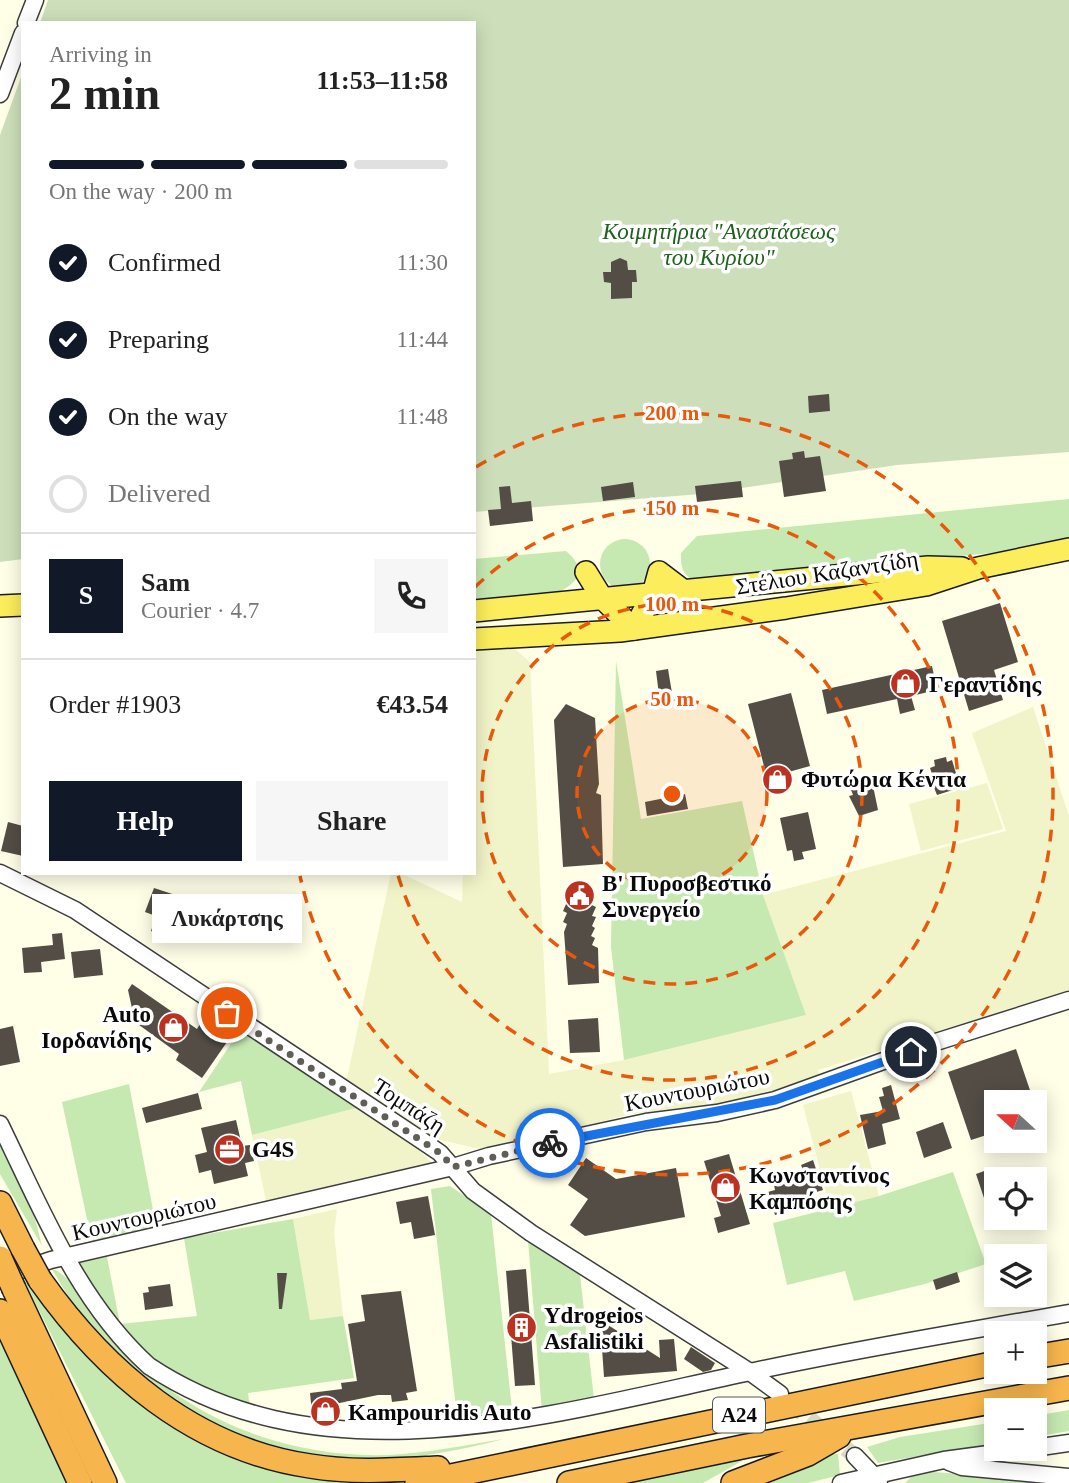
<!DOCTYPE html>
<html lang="en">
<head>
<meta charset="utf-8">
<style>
	body { margin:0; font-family:Georgia,serif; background:#f6f6f6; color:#222; height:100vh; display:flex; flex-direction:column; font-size:26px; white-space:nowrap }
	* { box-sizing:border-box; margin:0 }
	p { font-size:23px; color:#767676 }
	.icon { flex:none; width:38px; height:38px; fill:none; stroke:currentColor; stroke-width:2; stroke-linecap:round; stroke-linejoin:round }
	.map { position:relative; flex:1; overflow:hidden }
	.drawer { position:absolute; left:21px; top:21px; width:455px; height:854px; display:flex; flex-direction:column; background:#fff; border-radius:0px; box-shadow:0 4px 18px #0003 }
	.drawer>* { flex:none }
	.needle { width:46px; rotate:291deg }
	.buttons { position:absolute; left:984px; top:1090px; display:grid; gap:14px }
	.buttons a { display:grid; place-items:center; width:63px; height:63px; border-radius:0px; background:#fff; box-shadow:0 4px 18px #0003; font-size:35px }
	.pin { position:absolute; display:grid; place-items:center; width:60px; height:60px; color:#fff; margin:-30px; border:4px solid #fff; border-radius:50%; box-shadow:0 2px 7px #0007 }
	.courier { position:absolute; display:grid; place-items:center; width:70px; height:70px; margin:-35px; border:5px solid #1a73e8; border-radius:50%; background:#fff; color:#222; box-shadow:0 2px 9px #0007 }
	.bubble { position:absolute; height:49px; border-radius:0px; background:#fff; box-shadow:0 4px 18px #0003; font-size:23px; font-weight:800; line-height:49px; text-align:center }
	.head em { font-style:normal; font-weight:800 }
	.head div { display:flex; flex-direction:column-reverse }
	.head { display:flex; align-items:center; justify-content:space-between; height:119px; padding:0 28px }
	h1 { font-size:46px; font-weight:800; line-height:52px }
	.bar { display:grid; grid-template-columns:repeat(4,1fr); gap:10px 7px; align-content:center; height:84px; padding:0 28px }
	.bar i { height:9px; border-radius:5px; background:#e0e0e0 }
	.bar .on { background:#111827 }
	.bar p { grid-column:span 4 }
	.line { display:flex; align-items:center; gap:18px; padding:0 28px; border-top:2px solid #e0e0e0 }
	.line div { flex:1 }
	.round { display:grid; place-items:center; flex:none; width:74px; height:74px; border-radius:0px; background:#f6f6f6 }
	ol { padding:0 28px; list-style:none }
	li { display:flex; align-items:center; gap:21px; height:77px }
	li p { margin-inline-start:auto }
	li .icon { padding:7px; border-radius:50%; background:#111827; color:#fff; stroke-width:4 }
	li:last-child { color:#767676 }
	li i { width:38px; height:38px; border:4px solid #e0e0e0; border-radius:50% }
	.button { display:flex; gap:14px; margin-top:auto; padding:14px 28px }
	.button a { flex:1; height:80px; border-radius:0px; background:#111827; color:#fff; font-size:28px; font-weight:800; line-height:80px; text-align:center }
	.button a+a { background:#f6f6f6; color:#222 }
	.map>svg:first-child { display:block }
	.farmland { fill:#f1f4c8 }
	.green { fill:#c6e9b2 }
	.cemetery { fill:#cddfba }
	.building { fill:#534d46 }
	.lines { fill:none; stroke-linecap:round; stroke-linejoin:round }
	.minor-tunnel { stroke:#dad9c6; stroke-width:16; stroke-dasharray:16 8; stroke-linecap:butt }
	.minor-casing { stroke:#3d3d3d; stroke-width:19 }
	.major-casing { stroke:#1b1b1b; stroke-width:24 }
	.highway-casing { stroke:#1b1b1b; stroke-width:26 }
	.minor { stroke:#fff; stroke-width:16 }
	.major { stroke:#fbed5b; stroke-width:21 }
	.highway { stroke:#f7b54d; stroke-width:23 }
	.highway-bridge-casing { stroke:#1b1b1b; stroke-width:26; stroke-linecap:butt }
	.highway-bridge { stroke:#f7b54d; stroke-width:23 }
	.done { stroke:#605f57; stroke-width:7; stroke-dasharray:0 12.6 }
	.route { stroke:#1a73e8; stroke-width:9 }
	.ring { fill:none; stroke:#e8590c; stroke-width:3.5; stroke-dasharray:12 9 }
	.labels { text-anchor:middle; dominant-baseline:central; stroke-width:7; stroke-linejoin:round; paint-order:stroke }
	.shield { fill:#fff; stroke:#545454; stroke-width:2 }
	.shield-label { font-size:21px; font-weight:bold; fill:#0a0a0a }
	.park-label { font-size:23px; font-style:italic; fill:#1e621b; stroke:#fff }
	.street-label { font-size:23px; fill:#0a0a0a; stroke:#fff }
	.poi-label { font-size:23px; font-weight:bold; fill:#0a0a0a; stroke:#fff; text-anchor:start }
	.centre { fill:#e8590c; stroke:#fff; stroke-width:3.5 }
	.ring-label { font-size:21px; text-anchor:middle; font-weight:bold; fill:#e8590c; stroke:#fff; stroke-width:7; stroke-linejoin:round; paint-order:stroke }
</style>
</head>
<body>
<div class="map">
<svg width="1069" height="1483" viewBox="0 0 1069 1483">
	<rect width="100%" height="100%" fill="#fffee7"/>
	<g class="farmland">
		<polygon points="474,649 515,649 530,662 549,1074 624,1060 806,1015 763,895 1006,831 972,733 1033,707 1069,816 1069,992 818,1070 820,1079 721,1103 631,1114 489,1151 427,1137 346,1083 391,873 400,873 462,902 463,873 474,873"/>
		<polygon points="987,783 1003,829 921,851 909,804"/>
		<polygon points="851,1091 879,1196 830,1208 803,1105"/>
		<polygon points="356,1108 418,1149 434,1165 267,1205 252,1135"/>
		<polygon points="337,1209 334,1233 343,1316 310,1320 293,1219"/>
	</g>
	<g class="green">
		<path d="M1069,499V539L1021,550L698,583C684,577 680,568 681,553L697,536Z"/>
		<circle cx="625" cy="564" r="25"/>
		<path d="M566,551C586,568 581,581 559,592L474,600V559Z"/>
		<polygon points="616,661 641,819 742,801 763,895 806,1015 624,1060 611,947"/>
		<polygon points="240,1030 356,1108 252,1135 241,1081 199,1092"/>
		<polygon points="129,1084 157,1231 93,1247 62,1102"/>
		<polygon points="0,1140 33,1211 42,1246 0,1174"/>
		<polygon points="953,1172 986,1264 925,1284 854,1301 845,1271 787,1285 773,1223 879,1196"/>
		<polygon points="450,1186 491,1214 513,1419 459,1434 431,1189"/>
		<path d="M293,1219L310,1320L343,1316L354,1378L248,1393L252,1424C176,1392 120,1334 79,1263L107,1257L120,1324L197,1316L184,1238Z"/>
		<path d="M0,1227C28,1268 55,1318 88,1355C138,1414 212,1456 288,1473C314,1479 342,1480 368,1483H126L8,1249Z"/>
		<polygon points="528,1240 580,1275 594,1399 542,1412"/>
		<path d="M52,1269C72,1273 100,1326 117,1343C187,1419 285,1458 388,1455C427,1453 466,1445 504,1439C449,1453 388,1465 331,1459C215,1445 107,1371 52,1269Z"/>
		<polygon points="0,1339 67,1483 0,1483"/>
		<polygon points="1069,1410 1069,1431 1034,1437 1034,1416"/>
		<polygon points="996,1422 996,1443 878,1463 867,1447 900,1437"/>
		<polygon points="827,1454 838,1454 840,1475 808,1483 750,1483"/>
		<polygon points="735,1457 742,1461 703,1483 613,1483"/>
		<polygon points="934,1472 1069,1482 1069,1483 905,1483 911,1477"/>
	</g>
	<g class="cemetery">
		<polygon points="48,0 1069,0 1069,452 897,465 701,494 474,512 474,23 40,23"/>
		<polygon points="23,72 23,559 0,562 0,135"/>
	</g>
	<g class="building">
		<polygon points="620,258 627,261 628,270 636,270 637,282 632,282 632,298 611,299 611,283 604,282 603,272 611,272 611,262"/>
		<polygon points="829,394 830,411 809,413 808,396"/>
		<polygon points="804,451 805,458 820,456 826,491 784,497 779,461 793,459 792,453"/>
		<polygon points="741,481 743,497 697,502 695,486"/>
		<polygon points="633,482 635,497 603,501 601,487"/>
		<polygon points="510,486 512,503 531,501 533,521 490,526 488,510 501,509 499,487"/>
		<polygon points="1000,603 1018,662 994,670 1003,700 969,711 942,621"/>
		<polygon points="932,666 937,690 911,696 915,710 900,714 897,699 827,714 822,690"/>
		<polygon points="668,669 672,693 659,695 656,671"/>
		<polygon points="791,693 810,766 767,778 748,704"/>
		<polygon points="566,704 595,718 599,784 596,793 601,795 603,864 563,867 554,720"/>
		<polygon points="946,757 947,762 952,760 958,780 954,781 956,789 937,795 929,775 932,774 930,768 935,766 934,760"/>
		<polygon points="867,778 868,782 872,781 878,810 859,816 849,796 853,795 850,787 855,786 854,782"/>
		<polygon points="685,794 688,809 647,816 645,802"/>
		<polygon points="808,812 816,849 802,852 804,859 794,861 792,850 787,851 780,818"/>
		<polygon points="8,822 23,826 23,856 1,851"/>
		<polygon points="154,888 212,907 206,927 193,923 185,943 151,931 156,916 145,912"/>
		<polygon points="570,895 596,907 592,916 596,917 592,926 595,928 591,936 595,938 592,945 598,948 599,983 568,985 564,932 567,924 563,922 567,913 563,911"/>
		<polygon points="62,933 65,959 41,962 42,972 24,973 22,948 53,945 52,934"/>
		<polygon points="100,949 103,975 74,978 71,952"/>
		<polygon points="132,984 197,1029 200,1024 227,1042 202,1078 176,1060 179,1054 135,1022 128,990"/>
		<polygon points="598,1018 600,1052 570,1053 568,1020"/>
		<polygon points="13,1026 20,1062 0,1066 0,1029"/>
		<polygon points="1016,1049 1034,1102 996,1102 996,1132 971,1140 948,1072"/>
		<polygon points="891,1085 900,1119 882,1124 886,1144 868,1149 860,1115 883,1111 879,1097 884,1096 882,1088"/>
		<polygon points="198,1093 202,1109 146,1123 142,1108"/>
		<polygon points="236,1120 242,1146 250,1145 254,1161 245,1163 248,1176 214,1184 211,1170 199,1173 195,1155 207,1152 201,1128"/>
		<polygon points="943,1122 952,1148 924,1158 916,1132"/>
		<polygon points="729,1154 750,1224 718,1233 714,1218 721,1216 704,1161"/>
		<polygon points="586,1158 616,1179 676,1168 685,1217 585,1236 570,1225 588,1199 568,1185"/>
		<polygon points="813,1160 823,1190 797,1198 792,1202 795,1209 775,1215 768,1192 775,1190 774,1185 779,1183 778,1180 804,1172 801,1165"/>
		<polygon points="995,1167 999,1180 996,1180 994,1228 976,1174"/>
		<polygon points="428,1196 435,1235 414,1239 411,1222 400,1224 396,1202"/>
		<polygon points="526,1269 535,1385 515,1386 506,1271"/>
		<polygon points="957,1272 960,1282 936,1290 933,1280"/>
		<polygon points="277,1273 287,1273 282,1309 279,1309"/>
		<polygon points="170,1284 173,1306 145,1310 143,1293 149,1292 148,1287"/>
		<polygon points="401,1291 417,1391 406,1393 408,1400 392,1402 391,1395 378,1395 330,1405 331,1411 312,1413 310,1393 342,1389 341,1383 357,1381 348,1324 365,1321 361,1295"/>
		<polygon points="600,1320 660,1358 659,1340 674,1339 677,1371 604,1377"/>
		<polygon points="691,1347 715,1363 711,1370 703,1372 684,1359"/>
	</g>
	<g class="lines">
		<polyline class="minor-tunnel" points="790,1403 855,1456"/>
		<defs>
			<g id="minor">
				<polyline points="26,23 35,0"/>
				<polyline points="0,94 23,33"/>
				<polyline points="0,873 75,910 421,1140 440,1153 473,1191 531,1233 750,1372 780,1394"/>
				<path d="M0,1124C41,1208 78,1302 149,1366C325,1483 552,1414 750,1372C855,1349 963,1332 1069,1313"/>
				<polyline points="0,1277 51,1260 453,1167 489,1156 646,1122 717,1113 775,1100 936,1042 1069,1000"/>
				<polyline points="1034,1448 1069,1443"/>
				<polyline points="855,1456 879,1481"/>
				<polyline points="949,1462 962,1467 1069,1477"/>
				<polyline points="841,1483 944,1460 1025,1449"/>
			</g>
			<g id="major">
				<polyline points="586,572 602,598 634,629"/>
				<polyline points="0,606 23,605"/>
				<polyline points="474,611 928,567 962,568"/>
				<polyline points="634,629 653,594 659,572 684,591"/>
				<polyline points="474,639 620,631 786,608 926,585 978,568 1069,549"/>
			</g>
			<g id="highway">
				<polyline points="0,1203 23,1249"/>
				<path d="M40,1280C105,1372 194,1449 310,1466C352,1473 395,1470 438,1468"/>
				<polyline points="14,1289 105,1483"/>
				<polyline points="0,1311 80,1483"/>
				<polyline points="1034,1357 1069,1351"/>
				<polyline points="417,1483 996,1363"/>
				<polyline points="569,1483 747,1446 1069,1388"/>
				<polyline points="733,1483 808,1454 839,1436"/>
			</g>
		</defs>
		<use href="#minor" class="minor-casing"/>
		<use href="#major" class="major-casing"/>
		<use href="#highway" class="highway-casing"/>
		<use href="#minor" class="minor"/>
		<use href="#major" class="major"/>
		<use href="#highway" class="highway"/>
		<defs>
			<g id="highway-bridge">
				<polyline points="23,1249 40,1280"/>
				<polyline points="0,1258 14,1289"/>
			</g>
		</defs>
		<use href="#highway-bridge" class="highway-bridge-casing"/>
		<use href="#highway-bridge" class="highway-bridge"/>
	</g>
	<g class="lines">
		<polyline class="done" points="227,1013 440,1153 453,1167 550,1143"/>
		<polyline class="route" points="550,1143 775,1100 911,1052"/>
	</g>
	<circle cx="672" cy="794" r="95" fill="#e8590c" fill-opacity=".12"/>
	<g class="ring">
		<circle cx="672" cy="794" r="95"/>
		<circle cx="672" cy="794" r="190"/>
		<path d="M475 587A286 286 0 1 1 398 875"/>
		<path d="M476 467A381 381 0 1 1 300 876"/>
	</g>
	<defs>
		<symbol id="shop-disc" viewBox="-11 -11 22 22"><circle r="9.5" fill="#bb3221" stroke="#fff"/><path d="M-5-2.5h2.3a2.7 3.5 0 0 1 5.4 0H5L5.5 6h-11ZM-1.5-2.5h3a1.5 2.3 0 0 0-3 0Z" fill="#fff"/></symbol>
		<symbol id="civic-disc" viewBox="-11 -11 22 22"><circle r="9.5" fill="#bb3221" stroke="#fff"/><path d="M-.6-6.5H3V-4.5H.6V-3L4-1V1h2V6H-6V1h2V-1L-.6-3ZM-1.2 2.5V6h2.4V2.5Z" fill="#fff"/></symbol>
		<symbol id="office-disc" viewBox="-11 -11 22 22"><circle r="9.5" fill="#bb3221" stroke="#fff"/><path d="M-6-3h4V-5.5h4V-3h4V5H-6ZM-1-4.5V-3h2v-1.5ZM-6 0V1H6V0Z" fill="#fff"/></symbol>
		<symbol id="building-disc" viewBox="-11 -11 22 22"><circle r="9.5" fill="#bb3221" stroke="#fff"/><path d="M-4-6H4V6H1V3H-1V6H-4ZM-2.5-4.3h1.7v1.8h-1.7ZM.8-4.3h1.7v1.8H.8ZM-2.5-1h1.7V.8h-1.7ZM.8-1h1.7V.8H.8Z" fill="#fff"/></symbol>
	</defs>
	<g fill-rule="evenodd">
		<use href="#shop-disc" x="888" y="666" width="35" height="35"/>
		<use href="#shop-disc" x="760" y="762" width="35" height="35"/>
		<use href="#civic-disc" x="562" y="878" width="35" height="35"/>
		<use href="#shop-disc" x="156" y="1010" width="35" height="35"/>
		<use href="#office-disc" x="212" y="1132" width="35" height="35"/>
		<use href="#shop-disc" x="708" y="1170" width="35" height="35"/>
		<use href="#building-disc" x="504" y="1310" width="35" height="35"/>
		<use href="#shop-disc" x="308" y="1394" width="35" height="35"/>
	</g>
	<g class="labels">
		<rect class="shield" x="713" y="1397.5" width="52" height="35" rx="5"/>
		<g class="shield-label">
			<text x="739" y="1415">Α24</text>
		</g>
		<g class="park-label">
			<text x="719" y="231">Κοιμητήρια "Αναστάσεως<tspan x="719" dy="26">του Κυρίου"</tspan></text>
		</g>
		<g class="street-label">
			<text transform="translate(827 573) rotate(-9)">Στέλιου Καζαντζίδη</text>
			<text transform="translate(697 1090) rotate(-11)">Κουντουριώτου</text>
			<text transform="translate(409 1106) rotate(33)">Τομπάζη</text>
			<text transform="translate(144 1217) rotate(-13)">Κουντουριώτου</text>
		</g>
		<g class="poi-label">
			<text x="929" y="684">Γεραντίδης</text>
			<text x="801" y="779">Φυτώρια Κέντια</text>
			<text x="602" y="883">Β' Πυροσβεστικό<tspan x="602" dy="26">Συνεργείο</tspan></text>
			<text x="151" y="1014" text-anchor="end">Auto<tspan x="151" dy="26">Ιορδανίδης</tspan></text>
			<text x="252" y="1149">G4S</text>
			<text x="749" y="1175">Κωνσταντίνος<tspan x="749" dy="26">Καμπόσης</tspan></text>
			<text x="544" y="1315">Ydrogeios<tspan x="544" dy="26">Asfalistiki</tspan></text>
			<text x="348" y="1412">Kampouridis Auto</text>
		</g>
	</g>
	<circle cx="672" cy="794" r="10" class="centre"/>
	<g class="ring-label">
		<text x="672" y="420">200 m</text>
		<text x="672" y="515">150 m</text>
		<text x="672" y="611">100 m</text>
		<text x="672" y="706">50 m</text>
	</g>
</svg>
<div class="buttons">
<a><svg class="needle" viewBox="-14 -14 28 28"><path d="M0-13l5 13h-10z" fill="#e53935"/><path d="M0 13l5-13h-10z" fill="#767676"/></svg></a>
<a><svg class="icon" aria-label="locate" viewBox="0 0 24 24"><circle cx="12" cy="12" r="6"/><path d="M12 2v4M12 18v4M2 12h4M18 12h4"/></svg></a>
<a><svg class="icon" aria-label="layers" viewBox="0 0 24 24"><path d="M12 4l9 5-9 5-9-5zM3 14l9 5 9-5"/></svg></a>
<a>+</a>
<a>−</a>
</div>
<div class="pin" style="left:227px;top:1013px;background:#ea580c"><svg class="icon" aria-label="bag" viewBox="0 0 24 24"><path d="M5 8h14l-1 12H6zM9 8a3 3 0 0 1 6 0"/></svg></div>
<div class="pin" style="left:911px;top:1052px;background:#1f2937"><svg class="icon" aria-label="home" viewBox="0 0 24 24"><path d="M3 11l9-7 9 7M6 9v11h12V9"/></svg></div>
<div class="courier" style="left:550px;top:1143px"><svg class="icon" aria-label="bike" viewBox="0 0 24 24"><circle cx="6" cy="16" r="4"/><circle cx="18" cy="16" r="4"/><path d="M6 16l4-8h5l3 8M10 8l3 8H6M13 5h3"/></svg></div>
<div class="bubble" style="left:152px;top:894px;width:150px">Λυκάρτσης</div>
<section class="drawer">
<div class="head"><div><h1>2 min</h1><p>Arriving in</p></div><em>11:53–11:58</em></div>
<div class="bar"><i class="on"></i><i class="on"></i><i class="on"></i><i></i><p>On the way · 200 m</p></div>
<ol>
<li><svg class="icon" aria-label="check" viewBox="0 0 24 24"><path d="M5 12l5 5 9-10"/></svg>Confirmed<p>11:30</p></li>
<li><svg class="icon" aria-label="check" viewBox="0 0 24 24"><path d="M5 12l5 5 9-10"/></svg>Preparing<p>11:44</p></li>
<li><svg class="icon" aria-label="check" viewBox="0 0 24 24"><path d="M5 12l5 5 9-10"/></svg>On the way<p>11:48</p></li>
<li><i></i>Delivered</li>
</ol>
<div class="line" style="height:126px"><b class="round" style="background:#111827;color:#fff">S</b><div><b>Sam</b><p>Courier · 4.7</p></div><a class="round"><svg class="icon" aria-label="phone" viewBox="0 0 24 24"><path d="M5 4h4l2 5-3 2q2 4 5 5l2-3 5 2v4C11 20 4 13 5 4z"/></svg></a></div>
<div class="line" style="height:91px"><div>Order #1903</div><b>€43.54</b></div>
<div class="button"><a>Help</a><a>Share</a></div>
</section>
</div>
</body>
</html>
